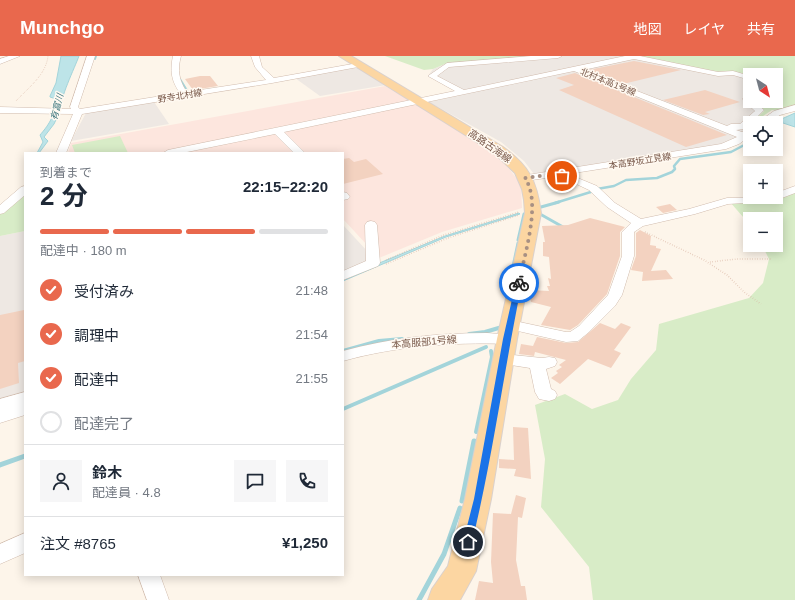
<!DOCTYPE html>
<html lang="ja">
<head>
<meta charset="utf-8">
<style>
	body { margin:0; font-family:Arial,"Noto Sans JP",sans-serif; background:#f6f6f7; color:#1f2937; height:100vh; display:flex; flex-direction:column; font-size:15px; white-space:nowrap }
	* { box-sizing:border-box; margin:0 }
	p { font-size:13px; color:#747a83 }
	.icon { flex:none; width:22px; height:22px; fill:none; stroke:currentColor; stroke-width:2; stroke-linecap:round; stroke-linejoin:round }
	.map { position:relative; flex:1; overflow:hidden }
	.side { position:absolute; left:24px; top:96px; width:320px; height:424px; display:flex; flex-direction:column; background:#fff; border-radius:0px; box-shadow:0 2px 10px #0003 }
	.side>* { flex:none }
	.needle { width:26px; rotate:144deg }
	.controls { position:absolute; left:743px; top:12px; display:grid; gap:8px }
	.controls a { display:grid; place-items:center; width:40px; height:40px; border-radius:0px; background:#fff; box-shadow:0 2px 10px #0003; font-size:20px }
	.pin { position:absolute; display:grid; place-items:center; width:34px; height:34px; color:#fff; margin:-17px; border:2px solid #fff; border-radius:50%; box-shadow:0 1px 4px #0007 }
	.courier { position:absolute; display:grid; place-items:center; width:40px; height:40px; margin:-20px; border:3px solid #1a73e8; border-radius:50%; background:#fff; color:#222; box-shadow:0 1px 5px #0007 }
	.headline em { font-style:normal; font-weight:700 }
	.headline div { display:flex; flex-direction:column-reverse }
	.headline { display:flex; align-items:center; justify-content:space-between; height:68px; padding:0 16px }
	h1 { font-size:26px; font-weight:700; line-height:30px }
	.bar { display:grid; grid-template-columns:repeat(4,1fr); gap:6px 4px; align-content:center; height:48px; padding:0 16px }
	.bar i { height:5px; border-radius:3px; background:#e0e1e3 }
	.bar .active { background:#e9684d }
	.bar p { grid-column:span 4 }
	.line { display:flex; align-items:center; gap:10px; padding:0 16px; border-top:1px solid #e0e1e3 }
	.line div { flex:1 }
	.round { display:grid; place-items:center; flex:none; width:42px; height:42px; border-radius:0px; background:#f6f6f7 }
	ol { padding:0 16px; list-style:none }
	li { display:flex; align-items:center; gap:12px; height:44px }
	li p { margin-inline-start:auto }
	li .icon { padding:4px; border-radius:50%; background:#e9684d; color:#fff; stroke-width:4 }
	li:last-child { color:#747a83 }
	li i { width:22px; height:22px; border:2px solid #e0e1e3; border-radius:50% }
	header { display:flex; align-items:center; gap:24px; box-sizing:border-box; height:56px; padding:0 20px; background:#e9684d; color:#fff }
	header strong { font-size:19px }
	nav { display:flex; gap:22px; margin-inline-start:auto; font-size:14px }
	.map>svg:first-child { display:block }
	.commercial { fill:#fde6de }
	.industrial { fill:#eee8e3 }
	.green { fill:#d8ecc7 }
	.water { fill:#bde4e8; stroke:#a3d4da }
	.lines { fill:none; stroke-linecap:round; stroke-linejoin:round }
	.stream-far4 { stroke:#a3d4da; stroke-width:2 }
	.stream-far3 { stroke:#a3d4da; stroke-width:2.5 }
	.stream-far2 { stroke:#a3d4da; stroke-width:3 }
	.stream-far1 { stroke:#a3d4da; stroke-width:4 }
	.stream { stroke:#a3d4da; stroke-width:5 }
	.building { fill:#f3d2c0 }
	.minor-casing { stroke:#d1bcae; stroke-width:1 }
	.major-casing { stroke:#dad1cd; stroke-width:2 }
	.path-far1 { stroke:#d9b5a3; stroke-width:1; stroke-dasharray:0.5 1.5; stroke-linecap:butt }
	.path { stroke:#d9b5a3; stroke-width:1.5; stroke-dasharray:0.5 2; stroke-linecap:butt }
	.minor { fill:#fff; fill-rule:evenodd }
	.major { fill:#fcd6a2; fill-rule:evenodd }
	.route { fill:#1a73e8 }
	.done { stroke:#a89083; stroke-width:4; stroke-dasharray:0 7.2 }
	.labels { text-anchor:middle; dominant-baseline:central; stroke-width:3; stroke-linejoin:round; paint-order:stroke }
	.far-street-label { font-size:9px; fill:#7a5a4b; stroke:#fff9f1 }
	.far-water-label { font-size:9px; font-style:italic; fill:#3e777e; stroke:#fff9f1 }
	.street-label { font-size:10px; fill:#7a5a4b; stroke:#fff9f1 }
</style>
</head>
<body>
<header>
<strong>Munchgo</strong>
<nav><a>地図</a><a>レイヤ</a><a>共有</a></nav>
</header>
<div class="map">
<svg width="795" height="544" viewBox="0 0 795 544">
	<rect width="100%" height="100%" fill="#fdf5ea"/>
	<polygon class="commercial" points="385,30 485,89 503,105 521,128 522,152 442,176 379,202 343,163 343,97 68,97 71,87"/>
	<g class="industrial">
		<polygon points="541,0 638,0 718,16 731,15 750,21 750,45 764,55 733,84 718,89 534,118 524,105 501,86 429,46 465,38 428,20 433,13 445,8"/>
		<polygon points="356,11 386,29 320,40 295,22"/>
		<polygon points="154,46 169,68 71,85 86,57"/>
		<polygon points="343,169 368,196 370,205 343,217"/>
		<polygon points="25,175 25,336 0,343 0,180"/>
	</g>
	<g class="green">
		<polygon points="385,0 541,0 445,8 433,13 424,14"/>
		<polygon points="638,0 795,0 795,51 778,55 772,54 753,67 751,67 764,55 751,45 776,45 776,31 778,30 776,29 776,19 750,19 750,21 731,15 718,16"/>
		<polygon points="120,80 128,97 75,97 72,89"/>
		<polygon points="795,134 795,544 593,544 589,511 541,451 545,403 535,349 565,338 592,353 618,344 631,323 656,294 659,268 749,242 763,227 769,203 762,189 776,189 776,163 750,163 750,169 730,146 775,142"/>
		<polygon points="25,135 25,175 0,180 0,157"/>
	</g>
	<g class="water">
		<path d="M61,0H79C75,11 59,44 61,53L54,68L44,81L48,85L39,97H37L43,86L40,79C47,71 57,58 53,47L56,43L50,41V40L56,27Z"/>
		<polygon points="795,57 795,71 777,65"/>
		<polygon points="519,157 520,158 446,181 343,225 343,222 445,180"/>
	</g>
	<g class="lines">
		<g class="stream-far4">
			<polyline points="95,3 96,0"/>
			<polyline points="180,23 188,36 193,37"/>
		</g>
		<g class="stream-far3">
			<polyline points="775,67 782,66"/>
			<polyline points="597,133 614,130 626,124 657,122 672,116 675,113 674,110 680,103 731,96 750,86"/>
			<polyline points="555,147 594,135"/>
		</g>
		<g class="stream-far2">
			<polyline points="541,151 559,146"/>
			<polyline points="540,158 563,171"/>
			<polyline points="518,184 524,158"/>
			<polyline points="507,239 518,187"/>
		</g>
		<g class="stream-far1">
			<polyline points="469,278 485,276 502,271 502,269"/>
			<polyline points="343,295 379,285 402,283"/>
			<polyline points="343,353 486,291"/>
			<polyline points="476,376 492,301 491,295"/>
		</g>
		<g class="stream">
			<polyline points="0,409 25,400"/>
			<polyline points="462,445 474,385"/>
			<polyline points="419,544 444,498 460,452"/>
		</g>
	</g>
	<g class="building">
		<polygon points="634,5 681,14 623,28 588,14"/>
		<polygon points="575,17 688,63 727,79 686,91 559,34 574,29 556,22"/>
		<polygon points="200,20 210,20 218,30 193,34 185,23"/>
		<polygon points="705,34 740,46 705,56 710,58 703,59 663,44"/>
		<polygon points="349,102 354,106 366,103 383,118 343,128 343,103"/>
		<polygon points="670,148 677,154 663,157 656,151"/>
		<polygon points="590,162 625,171 620,176 620,200 607,238 578,269 570,274 541,269 551,251 531,246 529,234 549,235 547,230 550,230 548,222 551,223 549,201 543,200 543,186 545,186 542,170 568,169"/>
		<polygon points="640,174 651,180 650,189 656,190 656,192 661,193 651,215 666,214 673,223 642,225 643,216 631,214 636,200 636,177"/>
		<polygon points="24,254 25,305 18,307 19,327 0,333 0,259"/>
		<polygon points="600,267 615,273 621,267 631,271 614,294 621,297 611,312 588,303 560,328 551,322 558,317 556,315 562,311 559,309 566,304 535,296 534,300 519,298 521,288 533,290 537,281 566,287 578,286"/>
		<polygon points="513,371 528,372 531,423 514,420 516,413 499,412 499,403 514,404"/>
		<polygon points="516,439 526,442 522,462 518,461 516,504 521,530 525,530 527,544 475,544 479,525 493,527 491,506 493,457 511,458"/>
	</g>
	<g class="lines">
		<defs>
			<g id="minor">
				<polygon points="9,0 20,0 0,8 0,3"/>
				<path d="M87,0H95L78,51L80,53L180,37C171,25 170,14 173,0H181C177,14 179,25 187,36L266,24L255,11L251,0H259L262,11L274,22L358,7L362,9L358,11L272,27L82,58L66,97H56L73,58L0,57V51L71,53L70,51Z"/>
				<polygon points="531,0 562,0 558,2 449,11 437,20 464,34 625,0 640,0 718,16 733,15 750,20 750,24 733,19 718,20 634,3 583,14 727,70 731,68 740,68 755,55 742,43 750,39 750,45 754,45 764,54 745,73 736,74 742,76 750,73 750,80 739,88 726,93 568,118 597,130 615,147 641,163 689,153 727,142 776,141 776,137 795,130 795,137 774,145 728,148 695,158 643,170 634,176 634,200 622,239 615,250 589,276 578,285 566,286 505,272 503,269 505,266 510,264 566,276 570,276 579,270 608,239 622,200 622,176 631,167 607,151 589,134 572,126 553,121 525,125 521,124 520,122 521,120 721,88 737,81 574,15 284,76 305,97 294,97 275,78 182,97 163,97 168,94 455,35 428,20 447,7"/>
				<polygon points="795,49 795,55 780,59 768,67 757,67 774,55"/>
				<polygon points="25,130 25,139 4,157 0,158 0,149 21,131"/>
				<polygon points="343,136 347,137 350,141 348,143 343,144"/>
				<polygon points="371,165 375,166 377,169 380,207 378,210 343,224 343,215 366,205 365,169 367,166"/>
				<path d="M487,277L512,279L515,283L512,287L507,288C451,286 397,290 343,305V295C390,282 438,277 487,277Z"/>
				<polygon points="504,298 542,302 549,301 555,302 557,306 555,310 546,313 551,333 555,335 557,339 555,343 549,345 539,343 535,336 530,312 498,307 496,303 498,299"/>
				<polygon points="25,336 25,359 0,367 0,343"/>
				<polygon points="25,477 25,497 0,508 0,488"/>
				<polygon points="138,519 160,519 169,544 147,544"/>
			</g>
			<path id="major" d="M339,0H351L503,91C529,110 537,125 541,157L517,283L491,443L476,515L460,544H428L432,533L448,510L465,443L497,283L525,157L524,144L522,133L515,117L494,97Z"/>
		</defs>
		<use href="#minor" class="minor-casing"/>
		<use href="#major" class="major-casing"/>
		<path class="path-far1" d="M16,45C28,32 46,19 48,0"/>
		<g class="path">
			<polyline points="645,176 704,204 727,219 744,236 761,248"/>
			<polyline points="386,204 444,179 519,156"/>
			<polyline points="710,206 737,203 772,203"/>
			<polyline points="386,208 448,182 519,159"/>
		</g>
		<use href="#minor" class="minor"/>
		<use href="#major" class="major"/>
	</g>
	<path class="route" d="M516,226L522,227C504,313 493,401 472,486L471,489L468,490L464,489L463,486L474,443L503,283Z"/>
	<g class="lines">
		<path class="done" d="M519,227C524,199 542,147 525,122L555,118L562,120"/>
	</g>
	<g class="labels">
		<g class="far-street-label">
			<text transform="translate(608 26) rotate(22)">北村本高1号線</text>
			<text transform="translate(180 40) rotate(-9)">野寺北村線</text>
			<text transform="translate(640 105) rotate(-9)">本高野坂立見線</text>
		</g>
		<g class="far-water-label">
			<text transform="translate(57 51) rotate(-75)">有富川</text>
		</g>
		<g class="street-label">
			<text transform="translate(490 90) rotate(35)">高路古海線</text>
			<text transform="translate(424 286) rotate(-5)">本高服部1号線</text>
		</g>
	</g>
</svg>
<div class="controls">
<a><svg class="needle" viewBox="-14 -14 28 28"><path d="M0-13l5 13h-10z" fill="#e53935"/><path d="M0 13l5-13h-10z" fill="#747a83"/></svg></a>
<a><svg class="icon" aria-label="locate" viewBox="0 0 24 24"><circle cx="12" cy="12" r="6"/><path d="M12 2v4M12 18v4M2 12h4M18 12h4"/></svg></a>
<a>+</a>
<a>−</a>
</div>
<div class="pin" style="left:562px;top:120px;background:#ea580c"><svg class="icon" aria-label="bag" viewBox="0 0 24 24"><path d="M5 8h14l-1 12H6zM9 8a3 3 0 0 1 6 0"/></svg></div>
<div class="pin" style="left:468px;top:486px;background:#1f2937"><svg class="icon" aria-label="home" viewBox="0 0 24 24"><path d="M3 11l9-7 9 7M6 9v11h12V9"/></svg></div>
<div class="courier" style="left:519px;top:227px"><svg class="icon" aria-label="bike" viewBox="0 0 24 24"><circle cx="6" cy="16" r="4"/><circle cx="18" cy="16" r="4"/><path d="M6 16l4-8h5l3 8M10 8l3 8H6M13 5h3"/></svg></div>
<section class="side">
<div class="headline"><div><h1>2 分</h1><p>到着まで</p></div><em>22:15–22:20</em></div>
<div class="bar"><i class="active"></i><i class="active"></i><i class="active"></i><i></i><p>配達中 · 180 m</p></div>
<ol>
<li><svg class="icon" aria-label="check" viewBox="0 0 24 24"><path d="M5 12l5 5 9-10"/></svg>受付済み<p>21:48</p></li>
<li><svg class="icon" aria-label="check" viewBox="0 0 24 24"><path d="M5 12l5 5 9-10"/></svg>調理中<p>21:54</p></li>
<li><svg class="icon" aria-label="check" viewBox="0 0 24 24"><path d="M5 12l5 5 9-10"/></svg>配達中<p>21:55</p></li>
<li><i></i>配達完了</li>
</ol>
<div class="line" style="height:72px"><a class="round"><svg class="icon" aria-label="person" viewBox="0 0 24 24"><circle cx="12" cy="8" r="4"/><path d="M4 21q1-7 8-7t8 7"/></svg></a><div><b>鈴木</b><p>配達員 · 4.8</p></div><a class="round"><svg class="icon" aria-label="chat" viewBox="0 0 24 24"><path d="M4 5h16v11H9l-5 4z"/></svg></a><a class="round"><svg class="icon" aria-label="phone" viewBox="0 0 24 24"><path d="M5 4h4l2 5-3 2q2 4 5 5l2-3 5 2v4C11 20 4 13 5 4z"/></svg></a></div>
<div class="line" style="height:52px"><div>注文 #8765</div><b>¥1,250</b></div>
</section>
</div>
</body>
</html>
